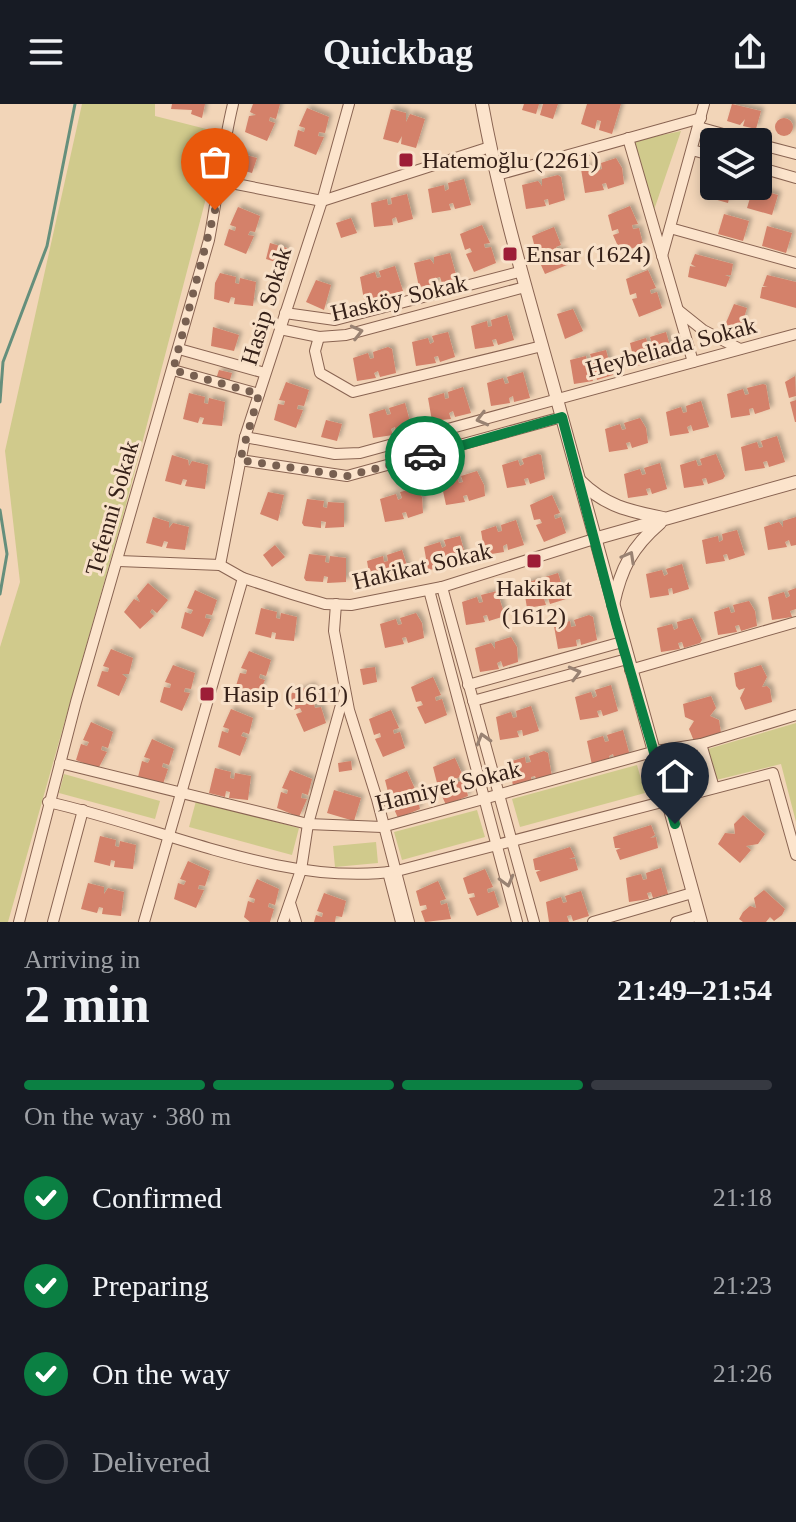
<!DOCTYPE html>
<html lang="en">
<head>
<meta charset="utf-8">
<style>
	body { margin:0; font-family:Georgia,serif; background:#242831; color:#f1f3f6; height:100vh; display:flex; flex-direction:column; font-size:30px; white-space:nowrap }
	* { box-sizing:border-box; margin:0 }
	p { font-size:26px; color:#9ea1a6 }
	.icon { flex:none; width:44px; height:44px; fill:none; stroke:currentColor; stroke-width:2; stroke-linecap:round; stroke-linejoin:round }
	.map { position:relative; height:818px; overflow:hidden }
	.details { display:flex; flex-direction:column; background:#171b24; flex:1 }
	.details>* { flex:none }
	.controls { position:absolute; left:700px; top:24px; display:grid; gap:16px }
	.controls a { display:grid; place-items:center; width:72px; height:72px; border-radius:8px; background:#171b24; box-shadow:0 4px 12px #0003; font-size:40px }
	.pin { position:absolute; display:grid; place-items:center; width:68px; height:68px; color:#fff; margin:-82px -34px; border-radius:50% 50% 50% 0; rotate:-45deg; box-shadow:0 0 8px #0007 }
	.pin .icon { rotate:45deg }
	.courier { position:absolute; display:grid; place-items:center; width:80px; height:80px; margin:-40px; border:6px solid #0b8043; border-radius:50%; background:#fff; color:#222; box-shadow:0 2px 10px #0007 }
	.head em { font-style:normal; font-weight:700 }
	.head div { display:flex; flex-direction:column-reverse }
	.head { display:flex; align-items:center; justify-content:space-between; height:136px; padding:0 24px }
	h1 { font-size:52px; font-weight:700; line-height:60px }
	.bar { display:grid; grid-template-columns:repeat(4,1fr); gap:12px 8px; align-content:center; height:96px; padding:0 24px }
	.bar i { height:10px; border-radius:6px; background:#363941 }
	.bar .selected { background:#0b8043 }
	.bar p { grid-column:span 4 }
	ol { padding:0 24px; list-style:none }
	li { display:flex; align-items:center; gap:24px; height:88px }
	li p { margin-inline-start:auto }
	li .icon { padding:8px; border-radius:50%; background:#0b8043; color:#fff; stroke-width:4 }
	li:last-child { color:#9ea1a6 }
	li i { width:44px; height:44px; border:4px solid #363941; border-radius:50% }
	header { display:flex; justify-content:space-between; align-items:center; height:104px; padding:0 24px; background:#171b24; font-size:36px; font-weight:700 }
	.map>svg:first-child { display:block }
	.green { fill:#d0ca8c }
	.lines { fill:none; stroke-linecap:round; stroke-linejoin:round }
	.stream { stroke:#658f7c; stroke-width:3 }
	.building { fill:#d4816a; filter:url(#shadow) }
	.minor-casing { stroke:#896452; stroke-width:12 }
	.tertiary-casing { stroke:#896452; stroke-width:14 }
	.minor { stroke:#fce4cc; stroke-width:10 }
	.tertiary { stroke:#fce4cc; stroke-width:12 }
	.oneway { stroke:#998272 }
	.done { stroke:#786051; stroke-width:8; stroke-dasharray:0 14.4 }
	.route { stroke:#0b8043; stroke-width:10 }
	.poi-dot { fill:#9d1d37; stroke:#f8e1c9; stroke-width:3 }
	.labels { text-anchor:middle; dominant-baseline:central; stroke-width:6; stroke-linejoin:round; paint-order:stroke }
	.poi-label { font-size:24px; fill:#362119; stroke:#f8e1c9; text-anchor:start }
	.street-label { font-size:24px; fill:#362119; stroke:#f8e1c9 }
</style>
</head>
<body>
<header><svg class="icon" aria-label="menu" viewBox="0 0 24 24"><path d="M4 6h16M4 12h16M4 18h16"/></svg>Quickbag<svg class="icon" aria-label="share" viewBox="0 0 24 24"><path d="M12 15V3M7 8l5-5 5 5M5 13v7h14v-7"/></svg></header>
<div class="map">
<svg width="796" height="818" viewBox="0 0 796 818">
	<defs>
		<filter id="shadow"><feDropShadow dx="3.5" dy="-3.5" stdDeviation="2" flood-color="#0004"/></filter>
	</defs>
	<rect width="100%" height="100%" fill="#f2d5b8"/>
	<g class="green">
		<polygon points="82,0 155,0 155,12 218,28 211,75 126,401 8,818 0,818 0,543 20,478 5,347"/>
		<polygon points="681,27 654,106 634,37"/>
		<polygon points="796,619 796,718 781,660 716,676 708,645"/>
		<polygon points="637,661 645,689 520,723 512,695"/>
		<polygon points="64,670 160,697 155,715 59,689"/>
		<polygon points="196,697 299,724 292,751 189,723"/>
		<polygon points="477,706 485,733 402,756 394,728"/>
		<polygon points="376,738 378,759 335,763 333,742"/>
	</g>
	<g class="lines">
		<g class="stream">
			<polyline points="0,298 3,258 47,142 75,0"/>
			<polyline points="0,406 7,450 0,490"/>
		</g>
	</g>
	<g class="building">
		<polygon points="172,0 205,0 202,14 191,10 192,6 171,5"/>
		<polygon points="253,0 280,0 276,15 270,13 269,17 275,19 267,37 245,28 249,12 256,11 250,8"/>
		<polygon points="524,0 539,0 536,10 522,6"/>
		<polygon points="543,0 558,0 553,15 540,11"/>
		<polygon points="587,0 621,0 612,30 599,26 601,17 597,16 595,25 581,20"/>
		<polygon points="732,0 761,7 756,25 743,22 745,15 740,21 727,17"/>
		<polygon points="307,4 329,13 325,29 319,28 318,32 324,33 316,51 294,42 298,26 304,28 305,24 299,22"/>
		<polygon points="391,5 406,9 406,18 410,10 425,15 416,44 401,40 402,32 398,39 383,35"/>
		<circle cx="784" cy="23" r="9"/>
		<polygon points="239,49 257,54 252,69 234,64"/>
		<polygon points="616,54 622,64 624,80 608,85 606,79 602,80 604,86 585,89 581,65 596,60 598,66 602,65 601,59"/>
		<polygon points="558,71 561,73 565,96 549,101 548,95 544,96 546,102 526,105 522,81 538,77 542,82 542,75"/>
		<polygon points="709,71 714,73 714,82 732,82 728,99 703,92"/>
		<polygon points="464,75 471,101 455,105 453,99 449,100 451,106 432,109 428,85 444,81 445,87 449,85 448,79"/>
		<polygon points="753,84 778,91 772,111 747,104"/>
		<polygon points="407,90 413,115 398,119 396,113 392,115 393,121 374,123 371,99 387,95 388,101 392,100 391,94"/>
		<polygon points="630,102 638,120 632,121 633,125 639,124 643,140 621,149 613,131 619,129 618,125 612,127 608,111"/>
		<polygon points="238,103 260,112 255,128 250,127 248,131 254,132 246,150 224,141 229,125 235,127 236,123 230,121"/>
		<polygon points="724,110 749,117 743,137 718,130"/>
		<polygon points="351,114 357,129 341,134 336,119"/>
		<polygon points="482,121 490,139 484,140 485,144 491,143 496,159 474,168 466,150 472,148 470,144 465,146 460,130"/>
		<polygon points="767,122 792,129 786,149 762,142"/>
		<polygon points="554,123 561,141 556,143 557,147 563,145 567,161 545,170 537,152 543,151 542,146 536,148 532,132"/>
		<polygon points="270,139 287,144 282,160 266,155"/>
		<polygon points="450,149 457,174 442,179 440,173 436,174 438,180 419,183 414,159 430,155 434,160 434,153"/>
		<polygon points="695,150 733,160 731,171 725,171 730,173 726,183 688,173 690,162 696,163 691,160"/>
		<polygon points="395,162 403,187 387,192 385,186 381,187 383,193 364,196 360,173 375,168 377,174 381,173 379,167"/>
		<polygon points="648,166 656,184 650,186 651,190 657,188 662,204 639,213 632,195 637,194 636,189 630,191 626,175"/>
		<polygon points="220,169 236,173 235,179 239,180 240,174 256,178 253,202 234,200 235,194 231,193 229,199 214,195 215,179"/>
		<polygon points="767,171 796,178 796,204 760,194 762,183 768,183 763,182"/>
		<polygon points="316,176 331,181 324,206 306,198"/>
		<polygon points="734,200 747,204 741,223 738,225 725,221"/>
		<polygon points="573,205 583,227 565,235 557,210"/>
		<polygon points="507,211 514,236 498,241 496,235 492,236 494,242 475,245 471,222 487,217 488,223 492,222 491,216"/>
		<polygon points="213,223 239,231 234,247 211,242"/>
		<polygon points="448,228 455,253 440,258 438,252 434,253 436,259 416,262 412,238 428,234 430,240 434,238 432,232"/>
		<polygon points="666,228 673,253 658,258 656,252 652,253 654,259 635,262 630,239 646,234 648,240 652,239 650,233"/>
		<polygon points="388,243 392,245 396,269 380,273 378,267 374,269 376,274 357,277 353,254 368,249 370,255 374,254 373,248"/>
		<polygon points="606,246 613,271 597,276 595,270 591,271 593,277 574,280 570,256 586,252 587,258 592,256 590,250"/>
		<polygon points="219,266 232,269 229,279 216,275"/>
		<polygon points="523,268 530,294 514,298 513,292 509,294 510,299 491,302 487,279 503,274 505,280 509,279 507,273"/>
		<polygon points="795,272 796,292 789,294 785,278"/>
		<polygon points="286,278 309,286 304,302 298,301 297,305 303,306 296,324 274,316 278,300 284,301 285,297 279,296"/>
		<polygon points="763,280 766,281 770,305 755,310 753,304 749,305 750,311 731,314 727,290 743,285 745,291 749,290 747,284"/>
		<polygon points="463,283 471,309 455,313 453,307 449,309 451,315 432,317 428,294 444,289 445,295 449,294 448,288"/>
		<polygon points="189,289 205,293 204,299 208,300 209,294 225,298 222,322 202,320 204,314 200,313 198,319 183,315"/>
		<polygon points="796,296 796,318 795,318 790,298"/>
		<polygon points="701,297 709,323 693,327 691,321 687,323 689,329 670,332 666,308 681,303 683,309 687,308 686,302"/>
		<polygon points="405,299 412,325 396,329 395,323 391,325 393,331 373,334 369,310 385,305 387,311 391,310 389,304"/>
		<polygon points="640,314 646,324 648,339 632,344 630,338 626,339 628,345 609,348 605,325 620,320 622,326 626,325 624,319"/>
		<polygon points="326,316 342,320 337,337 321,333"/>
		<polygon points="777,332 785,358 769,363 767,357 763,358 765,364 745,367 741,343 757,338 759,344 763,343 761,337"/>
		<polygon points="538,350 541,351 545,375 530,380 528,374 524,375 526,381 507,384 502,361 518,356 520,362 524,360 522,355"/>
		<polygon points="716,350 725,372 723,375 708,380 706,374 702,375 704,381 684,384 680,361 696,356 698,362 702,361 700,355"/>
		<polygon points="172,351 188,356 189,362 192,357 208,361 205,385 185,382 187,376 183,375 181,381 165,377"/>
		<polygon points="660,359 667,385 652,390 650,384 646,385 648,391 628,394 624,370 640,365 642,371 646,370 644,364"/>
		<polygon points="477,367 484,381 485,392 469,397 467,391 463,392 465,398 446,401 441,378 457,373 459,379 463,378 461,372"/>
		<polygon points="416,384 422,393 423,409 408,414 406,408 402,409 404,415 385,418 380,395 396,390 398,396 402,394 400,388"/>
		<polygon points="268,388 284,391 278,417 260,410"/>
		<polygon points="552,391 560,409 554,411 555,415 561,413 566,429 544,438 536,421 542,419 540,415 534,416 530,401"/>
		<polygon points="307,395 324,397 323,403 327,404 328,398 344,399 344,423 325,424 326,418 321,417 321,424 304,422 302,419"/>
		<polygon points="153,413 169,418 169,424 173,419 189,423 185,446 166,444 168,438 164,437 162,443 146,439"/>
		<polygon points="796,413 796,441 791,442 789,436 785,438 787,443 768,446 764,423 779,418 783,423 783,417"/>
		<polygon points="516,416 524,441 508,446 507,440 503,442 504,448 485,451 481,427 496,422 498,428 502,427 501,421"/>
		<polygon points="737,426 745,451 729,456 727,450 723,451 725,457 706,460 702,436 718,432 719,438 723,436 722,430"/>
		<polygon points="460,432 467,457 452,462 450,456 446,457 448,463 428,466 424,443 440,438 442,444 446,442 444,436"/>
		<polygon points="275,441 285,453 272,463 263,451"/>
		<polygon points="402,446 410,471 394,476 393,470 389,471 390,477 371,481 367,457 383,452 384,458 388,457 387,451"/>
		<polygon points="309,450 326,452 325,458 329,459 330,452 346,454 346,478 327,479 328,473 324,472 323,478 306,477 304,474"/>
		<polygon points="682,460 689,485 673,490 672,484 668,485 669,491 650,494 646,470 662,466 664,472 668,470 666,465"/>
		<polygon points="558,469 566,495 550,500 548,494 544,495 546,501 527,504 523,480 538,475 540,481 544,480 542,474"/>
		<polygon points="148,479 168,496 157,509 152,505 150,508 154,512 140,525 124,508 134,495 140,498 137,492"/>
		<polygon points="796,484 796,505 790,507 792,513 772,516 768,493 784,488 786,494 790,492 788,487"/>
		<polygon points="195,486 217,496 212,511 206,510 205,514 211,515 203,533 181,524 185,508 191,510 193,506 187,504"/>
		<polygon points="497,487 505,512 489,517 487,511 483,512 485,518 466,521 462,498 477,493 479,499 483,498 481,491"/>
		<polygon points="749,497 755,507 757,522 741,527 739,521 735,522 737,528 718,531 714,508 729,503 731,509 735,508 733,501"/>
		<polygon points="261,504 277,508 276,514 280,515 281,509 297,513 294,537 275,535 276,529 272,528 271,534 255,530"/>
		<polygon points="416,509 422,519 424,534 408,539 406,533 402,534 404,540 385,544 380,520 396,515 398,521 402,520 400,514"/>
		<polygon points="589,511 593,513 597,536 581,541 580,535 576,536 577,542 558,545 554,522 570,517 571,523 576,522 574,516"/>
		<polygon points="692,514 702,536 700,539 684,544 682,538 678,539 680,545 661,548 657,524 672,520 674,526 678,524 677,518"/>
		<polygon points="511,533 517,543 518,558 503,563 501,557 497,559 499,565 480,568 475,544 491,539 495,545 495,538"/>
		<polygon points="111,545 133,554 129,570 122,570 127,574 119,592 97,582 102,567 108,568 109,564 103,562"/>
		<polygon points="249,547 271,556 266,572 260,570 259,574 265,576 257,593 235,585 240,569 246,570 247,566 241,564"/>
		<polygon points="173,561 195,569 191,585 185,584 184,588 190,589 182,607 160,598 164,583 170,584 171,580 165,578"/>
		<polygon points="761,561 767,573 762,583 767,582 770,585 772,598 745,606 740,594 745,584 739,586 736,582 734,569"/>
		<polygon points="375,563 377,578 363,581 360,565"/>
		<polygon points="433,573 441,591 435,593 436,597 442,595 447,611 425,620 417,603 423,601 421,597 416,598 411,583"/>
		<polygon points="312,581 320,599 314,600 315,604 321,603 326,619 304,628 296,610 302,608 300,604 294,606 290,590"/>
		<polygon points="611,581 618,607 603,612 601,606 597,607 599,613 580,616 575,593 591,588 593,594 597,592 595,586"/>
		<polygon points="711,592 716,604 710,612 719,616 721,629 694,637 689,625 694,617 685,613 683,600"/>
		<polygon points="531,602 539,627 523,632 522,626 517,627 519,633 500,636 496,613 511,608 513,614 517,613 516,607"/>
		<polygon points="231,605 253,614 249,630 243,628 241,632 247,634 240,652 218,643 222,627 228,629 229,625 223,623"/>
		<polygon points="391,606 399,624 393,626 394,630 400,628 405,644 383,653 375,635 381,633 380,629 374,631 369,615"/>
		<polygon points="91,618 113,628 108,644 102,642 101,646 107,648 98,665 76,656 81,640 87,642 89,638 83,636"/>
		<polygon points="623,626 630,652 615,657 613,650 609,652 611,658 592,661 587,637 603,632 605,638 609,637 607,631"/>
		<polygon points="152,635 174,645 169,661 163,659 162,663 168,665 163,680 138,673 142,657 148,659 150,655 144,653"/>
		<polygon points="544,647 548,649 552,673 537,678 535,672 531,673 532,679 513,682 509,658 525,653 526,659 531,658 529,652"/>
		<polygon points="455,654 463,672 457,674 458,678 464,676 468,692 446,701 438,683 445,681 443,677 437,679 433,663"/>
		<polygon points="351,657 352,666 339,668 338,659"/>
		<polygon points="215,664 231,668 230,674 234,675 235,669 251,672 248,696 229,694 230,688 226,687 225,693 209,689"/>
		<polygon points="290,666 312,675 308,691 302,689 301,694 307,695 299,713 277,704 281,688 287,690 288,686 282,684"/>
		<polygon points="407,667 415,685 409,686 410,690 416,689 420,705 398,714 390,696 396,694 395,690 389,692 385,676"/>
		<polygon points="334,686 361,694 354,717 327,709"/>
		<polygon points="743,711 765,730 758,740 746,742 751,746 740,759 718,740 725,729 735,730 734,720"/>
		<polygon points="651,721 655,731 650,734 656,733 658,744 620,756 616,746 621,744 615,744 613,733"/>
		<polygon points="100,732 116,736 115,742 119,743 120,737 136,741 133,765 114,763 115,757 111,756 110,762 94,758"/>
		<polygon points="570,743 575,753 569,755 575,755 578,766 540,778 536,768 541,766 535,766 533,755"/>
		<polygon points="188,757 210,767 205,782 199,781 198,785 204,786 196,804 174,795 178,779 184,781 186,777 180,775"/>
		<polygon points="661,764 668,790 653,794 651,788 647,789 649,795 629,798 626,774 641,770 643,776 647,775 646,769"/>
		<polygon points="485,765 493,783 487,785 488,789 494,787 499,803 477,812 469,794 475,793 474,789 468,790 463,774"/>
		<polygon points="257,775 279,785 275,801 269,799 268,803 274,805 270,818 250,818 244,813 248,797 254,799 255,795 249,793"/>
		<polygon points="438,777 446,795 440,797 441,801 447,799 451,815 425,818 421,807 427,805 426,801 420,802 416,787"/>
		<polygon points="88,779 104,783 104,790 108,784 124,788 121,812 102,810 103,804 99,803 97,809 81,805"/>
		<polygon points="764,786 785,805 782,811 774,817 770,813 766,818 743,818 739,815 743,808 750,802 756,804 754,794"/>
		<polygon points="581,787 589,812 573,817 571,811 567,812 569,818 549,818 546,798 561,793 563,799 567,798 565,792"/>
		<polygon points="324,789 346,797 342,813 336,812 335,818 314,818 316,811 322,813 323,809 317,807"/>
	</g>
	<g class="lines">
		<defs>
			<g id="minor">
				<polyline points="698,23 752,38"/>
				<polyline points="628,34 693,258"/>
				<polyline points="758,40 796,50"/>
				<polyline points="692,46 714,52"/>
				<polyline points="758,63 796,74"/>
				<polyline points="497,71 701,14"/>
				<polyline points="221,77 322,97 490,43"/>
				<polyline points="670,124 796,159"/>
				<polyline points="662,152 704,0"/>
				<polyline points="678,206 703,226 740,245"/>
				<polyline points="285,209 335,216 519,168"/>
				<polyline points="280,225 319,233 346,231 525,183"/>
				<polyline points="319,233 315,247 320,269 353,288 542,242"/>
				<polyline points="179,245 265,269"/>
				<polyline points="173,266 259,290"/>
				<polyline points="245,333 335,350 360,349 796,230"/>
				<polyline points="240,356 347,372 562,313"/>
				<polyline points="119,457 220,461 243,474 292,490 325,500 351,501 442,483 594,435"/>
				<polyline points="220,461 245,333 322,97 349,0"/>
				<polyline points="442,483 534,818"/>
				<polyline points="429,486 517,818"/>
				<polyline points="336,500 334,527 349,606 377,695 409,818"/>
				<polyline points="630,566 796,518"/>
				<polyline points="468,581 622,538"/>
				<polyline points="473,597 627,555"/>
				<polyline points="701,640 714,684"/>
				<polyline points="60,659 308,720 382,723 656,647 701,640 796,611"/>
				<path d="M48,698C158,722 285,784 397,767L773,669L796,751"/>
				<polyline points="388,768 401,818"/>
				<polyline points="290,799 296,818"/>
				<path d="M19,818L76,598L209,136C218,90 222,45 233,0"/>
				<polyline points="53,818 83,706"/>
				<polyline points="144,818 243,474"/>
				<polyline points="283,818 301,766 308,720 344,590"/>
				<polyline points="593,818 692,789"/>
				<polyline points="676,818 699,811"/>
			</g>
			<g id="tertiary">
				<path d="M482,0C501,105 533,207 561,310C608,480 655,649 701,818"/>
				<path d="M580,377C605,402 629,407 663,414"/>
				<polyline points="594,435 796,378"/>
				<path d="M613,501C621,464 632,443 660,419"/>
			</g>
		</defs>
		<use href="#minor" class="minor-casing"/>
		<use href="#tertiary" class="tertiary-casing"/>
		<use href="#minor" class="minor"/>
		<use href="#tertiary" class="tertiary"/>
	</g>
	<defs><path id="oneway-chevron" d="M-2-3.5L2.5 0L-2 3.5" fill="none" stroke-width="1.6" stroke-linecap="round" stroke-linejoin="round" transform="scale(2)"/></defs>
	<g class="oneway">
		<use href="#oneway-chevron" transform="translate(357 228) rotate(-14)"/>
		<use href="#oneway-chevron" transform="translate(482 315) rotate(165)"/>
		<use href="#oneway-chevron" transform="translate(629 453) rotate(-61)"/>
		<use href="#oneway-chevron" transform="translate(575 569) rotate(-15)"/>
		<use href="#oneway-chevron" transform="translate(483 635) rotate(-106)"/>
		<use href="#oneway-chevron" transform="translate(507 777) rotate(75)"/>
	</g>
	<g class="lines">
		<polyline class="done" points="215,106 173,266 259,290 240,356 347,372 425,352"/>
		<polyline class="route" points="425,352 562,313 616,519 675,720"/>
	</g>
	<g class="poi-dot">
		<rect x="398" y="48" width="16" height="16" rx="4"/>
		<rect x="502" y="142" width="16" height="16" rx="4"/>
		<rect x="526" y="449" width="16" height="16" rx="4"/>
		<rect x="199" y="582" width="16" height="16" rx="4"/>
	</g>
	<g class="labels">
		<g class="poi-label">
			<text x="422" y="56">Hatemoğlu (2261)</text>
			<text x="526" y="150">Ensar (1624)</text>
			<text x="534" y="484" text-anchor="middle">Hakikat<tspan x="534" dy="28">(1612)</tspan></text>
			<text x="223" y="590">Hasip (1611)</text>
		</g>
		<g class="street-label">
			<text transform="translate(399 194) rotate(-13)">Hasköy Sokak</text>
			<text transform="translate(266 202) rotate(-73)">Hasip Sokak</text>
			<text transform="translate(671 243) rotate(-15)">Heybeliada Sokak</text>
			<text transform="translate(112 404) rotate(-74)">Tefenni Sokak</text>
			<text transform="translate(422 462) rotate(-13)">Hakikat Sokak</text>
			<text transform="translate(448 682) rotate(-14)">Hamiyet Sokak</text>
		</g>
	</g>
</svg>
<div class="controls">
<a><svg class="icon" aria-label="layers" viewBox="0 0 24 24"><path d="M12 4l9 5-9 5-9-5zM3 14l9 5 9-5"/></svg></a>
</div>
<div class="pin" style="left:215px;top:106px;background:#ea580c"><svg class="icon" aria-label="bag" viewBox="0 0 24 24"><path d="M5 8h14l-1 12H6zM9 8a3 3 0 0 1 6 0"/></svg></div>
<div class="pin" style="left:675px;top:720px;background:#1f2937"><svg class="icon" aria-label="home" viewBox="0 0 24 24"><path d="M3 11l9-7 9 7M6 9v11h12V9"/></svg></div>
<div class="courier" style="left:425px;top:352px"><svg class="icon" aria-label="car" viewBox="0 0 24 24"><path d="M5 17H2v-5l4-1 3-4h7l3 4 3 1v5h-3M9 17h6M6 11h13"/><circle cx="7" cy="17" r="2"/><circle cx="17" cy="17" r="2"/></svg></div>
</div>
<section class="details">
<div class="head"><div><h1>2 min</h1><p>Arriving in</p></div><em>21:49–21:54</em></div>
<div class="bar"><i class="selected"></i><i class="selected"></i><i class="selected"></i><i></i><p>On the way · 380 m</p></div>
<ol>
<li><svg class="icon" aria-label="check" viewBox="0 0 24 24"><path d="M5 12l5 5 9-10"/></svg>Confirmed<p>21:18</p></li>
<li><svg class="icon" aria-label="check" viewBox="0 0 24 24"><path d="M5 12l5 5 9-10"/></svg>Preparing<p>21:23</p></li>
<li><svg class="icon" aria-label="check" viewBox="0 0 24 24"><path d="M5 12l5 5 9-10"/></svg>On the way<p>21:26</p></li>
<li><i></i>Delivered</li>
</ol>
</section>
</body>
</html>
